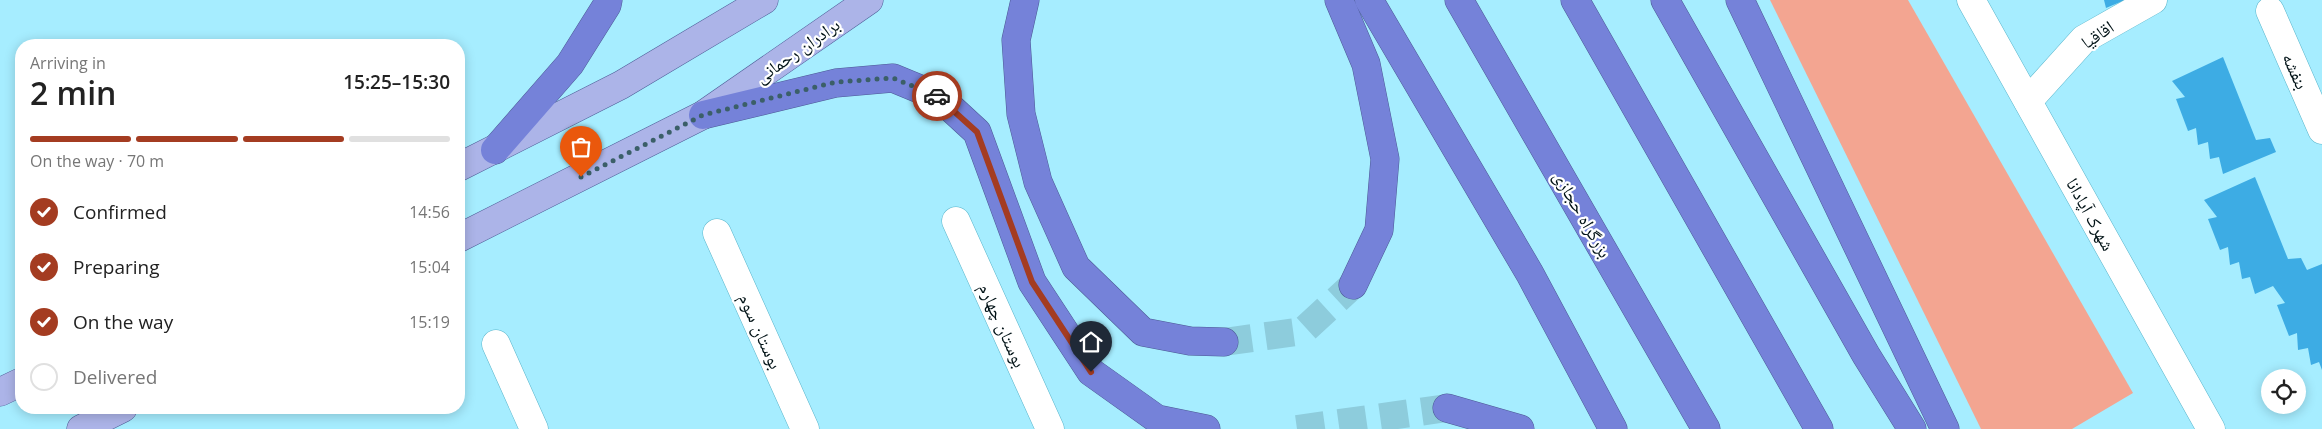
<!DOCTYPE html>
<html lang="en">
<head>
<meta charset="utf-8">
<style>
	body { margin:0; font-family:"Open Sans","Noto Naskh Arabic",sans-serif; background:#f6f6f6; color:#222; height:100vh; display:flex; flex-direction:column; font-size:19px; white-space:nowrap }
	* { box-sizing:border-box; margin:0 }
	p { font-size:16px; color:#767676 }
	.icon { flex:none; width:28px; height:28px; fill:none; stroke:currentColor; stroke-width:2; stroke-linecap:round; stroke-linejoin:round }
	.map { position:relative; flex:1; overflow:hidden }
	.details { position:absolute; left:15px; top:39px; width:450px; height:375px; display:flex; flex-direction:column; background:#fff; border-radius:20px; box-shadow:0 2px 12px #0003 }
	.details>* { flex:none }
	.buttons { position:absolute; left:2261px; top:369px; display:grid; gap:10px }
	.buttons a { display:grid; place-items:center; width:45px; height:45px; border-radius:50%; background:#fff; box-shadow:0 2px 12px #0003; font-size:25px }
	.pin { position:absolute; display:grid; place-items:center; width:42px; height:42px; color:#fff; margin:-51px -21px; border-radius:50% 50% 50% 0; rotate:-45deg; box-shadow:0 0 5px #0007 }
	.pin .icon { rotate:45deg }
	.courier { position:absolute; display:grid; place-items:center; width:50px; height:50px; margin:-25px; border:4px solid #a43c21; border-radius:50%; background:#fff; color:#222; box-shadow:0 1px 6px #0007 }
	.head em { font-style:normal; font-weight:600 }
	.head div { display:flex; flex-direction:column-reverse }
	.head { display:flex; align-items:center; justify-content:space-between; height:85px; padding:0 15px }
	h1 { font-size:32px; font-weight:600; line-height:38px }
	.bar { display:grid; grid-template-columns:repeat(4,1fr); gap:8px 5px; align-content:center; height:60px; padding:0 15px }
	.bar i { height:6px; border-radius:4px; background:#e0e0e0 }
	.bar .selected { background:#a43c21 }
	.bar p { grid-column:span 4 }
	ol { padding:0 15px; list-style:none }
	li { display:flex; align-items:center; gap:15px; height:55px }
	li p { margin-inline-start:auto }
	li .icon { padding:5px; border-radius:50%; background:#a43c21; color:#fff; stroke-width:4 }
	li:last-child { color:#767676 }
	li i { width:28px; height:28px; border:2px solid #e0e0e0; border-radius:50% }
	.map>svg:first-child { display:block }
	.green { fill:#f3a591 }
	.building { fill:#3dace4 }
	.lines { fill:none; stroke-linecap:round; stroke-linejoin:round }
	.highway-tunnel { stroke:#8dccdc; stroke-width:28; stroke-dasharray:28 14; stroke-linecap:butt }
	.minor-casing { stroke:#59b5cb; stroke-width:29 }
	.major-casing { stroke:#4c5b95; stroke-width:29 }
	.highway-casing { stroke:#4c5b95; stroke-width:29 }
	.minor { stroke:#fff; stroke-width:28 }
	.major { stroke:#acb4e8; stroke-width:28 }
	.highway { stroke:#7582d9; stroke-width:28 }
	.done { stroke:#3b5f68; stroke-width:5; stroke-dasharray:0 9 }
	.route { stroke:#a43c21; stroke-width:6 }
	.labels { text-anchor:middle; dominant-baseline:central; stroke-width:4.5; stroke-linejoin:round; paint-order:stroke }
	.street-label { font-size:18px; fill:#011216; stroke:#fff }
</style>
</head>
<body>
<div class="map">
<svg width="2322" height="429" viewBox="0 0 2322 429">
	<rect width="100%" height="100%" fill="#a6edff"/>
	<polygon class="green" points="1770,0 1908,0 2133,393 2072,429 1981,429"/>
	<g class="building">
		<polygon points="2104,0 2125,0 2106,8"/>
		<polygon points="2223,57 2256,140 2270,138 2276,152 2223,174 2219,157 2210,159 2208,142 2198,145 2196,128 2188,131 2176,99 2185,97 2172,81"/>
		<polygon points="2255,177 2288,259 2301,258 2307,270 2322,264 2322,370 2319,362 2311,365 2308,348 2298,350 2297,333 2289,336 2277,305 2285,303 2273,286 2255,294 2250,277 2242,279 2239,262 2230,265 2228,247 2220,250 2208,219 2217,217 2204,200"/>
	</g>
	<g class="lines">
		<g class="highway-tunnel">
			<polyline points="1224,342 1303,331 1353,285"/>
			<polyline points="1297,429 1447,408"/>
		</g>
		<defs>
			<g id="minor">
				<polyline points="1971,0 2211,429"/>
				<polyline points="2270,11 2322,130"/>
				<polyline points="2028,101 2084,39 2153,0"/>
				<polyline points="956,221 1050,429"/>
				<polyline points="717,233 805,429"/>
				<polyline points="496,344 534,429"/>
			</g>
			<g id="major">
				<polyline points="459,167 621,85 764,0"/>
				<polyline points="459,238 703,115 869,0"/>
				<polyline points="0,392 21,382"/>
				<polyline points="81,429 123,408"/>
			</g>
			<g id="highway">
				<polyline points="1025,0 1016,40 1021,114 1038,182 1076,267 1143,332 1190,341 1224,342"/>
				<polyline points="1339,0 1366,64 1385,159 1379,230 1353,285"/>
				<polyline points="1369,0 1530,274 1613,429"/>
				<polyline points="1459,0 1706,429"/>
				<polyline points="1575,0 1819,429"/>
				<polyline points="1665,0 1866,355 1912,429"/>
				<polyline points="1740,0 1945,429"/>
				<polyline points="703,115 836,83 893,78 939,97 977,132 1032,282 1091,372 1157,419 1206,429"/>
				<polyline points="495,150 570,64 607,5 608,0"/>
				<polyline points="1447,408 1520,429"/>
			</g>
		</defs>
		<use href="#minor" class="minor-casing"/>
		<use href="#major" class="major-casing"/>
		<use href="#highway" class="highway-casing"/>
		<use href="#minor" class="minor"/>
		<use href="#major" class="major"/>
		<use href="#highway" class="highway"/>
	</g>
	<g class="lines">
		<polyline class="done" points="581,177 703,115 836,82 893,78 937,96"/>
		<polyline class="route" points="937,96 977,132 1032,282 1091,372"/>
	</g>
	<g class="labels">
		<g class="street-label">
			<text transform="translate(2097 34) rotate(-34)">اقاقیا</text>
			<text transform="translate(797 50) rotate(-35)">برادران رحمانی</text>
			<text transform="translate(2296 71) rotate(66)">بنفشه</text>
			<text transform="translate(1583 214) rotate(60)">بزرگراه حجازی</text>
			<text transform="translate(2091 214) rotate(61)">شهرک آپادانا</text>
			<text transform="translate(1003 325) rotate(66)">بوستان چهارم</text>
			<text transform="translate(761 331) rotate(66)">بوستان سوم</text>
		</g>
	</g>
</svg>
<div class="buttons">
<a><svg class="icon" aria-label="locate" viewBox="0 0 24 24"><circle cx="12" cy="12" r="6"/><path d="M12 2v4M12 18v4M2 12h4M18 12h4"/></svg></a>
</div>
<div class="pin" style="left:581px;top:177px;background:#ea580c"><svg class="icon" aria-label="bag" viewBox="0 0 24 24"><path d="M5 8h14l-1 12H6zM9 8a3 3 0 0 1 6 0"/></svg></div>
<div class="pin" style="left:1091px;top:372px;background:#1f2937"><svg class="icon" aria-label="home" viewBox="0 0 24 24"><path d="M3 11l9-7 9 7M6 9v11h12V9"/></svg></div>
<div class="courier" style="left:937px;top:96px"><svg class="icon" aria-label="car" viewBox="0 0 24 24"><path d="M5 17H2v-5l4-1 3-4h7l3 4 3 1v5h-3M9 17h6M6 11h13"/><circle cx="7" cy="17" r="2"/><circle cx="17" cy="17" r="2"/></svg></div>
<section class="details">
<div class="head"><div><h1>2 min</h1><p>Arriving in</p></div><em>15:25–15:30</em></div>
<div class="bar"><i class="selected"></i><i class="selected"></i><i class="selected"></i><i></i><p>On the way · 70 m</p></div>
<ol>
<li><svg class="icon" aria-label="check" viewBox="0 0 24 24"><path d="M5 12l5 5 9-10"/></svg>Confirmed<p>14:56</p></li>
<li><svg class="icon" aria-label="check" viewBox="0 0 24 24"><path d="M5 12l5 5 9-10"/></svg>Preparing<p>15:04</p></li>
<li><svg class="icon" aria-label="check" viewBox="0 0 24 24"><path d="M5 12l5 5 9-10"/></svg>On the way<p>15:19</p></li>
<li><i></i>Delivered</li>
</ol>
</section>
</div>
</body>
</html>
